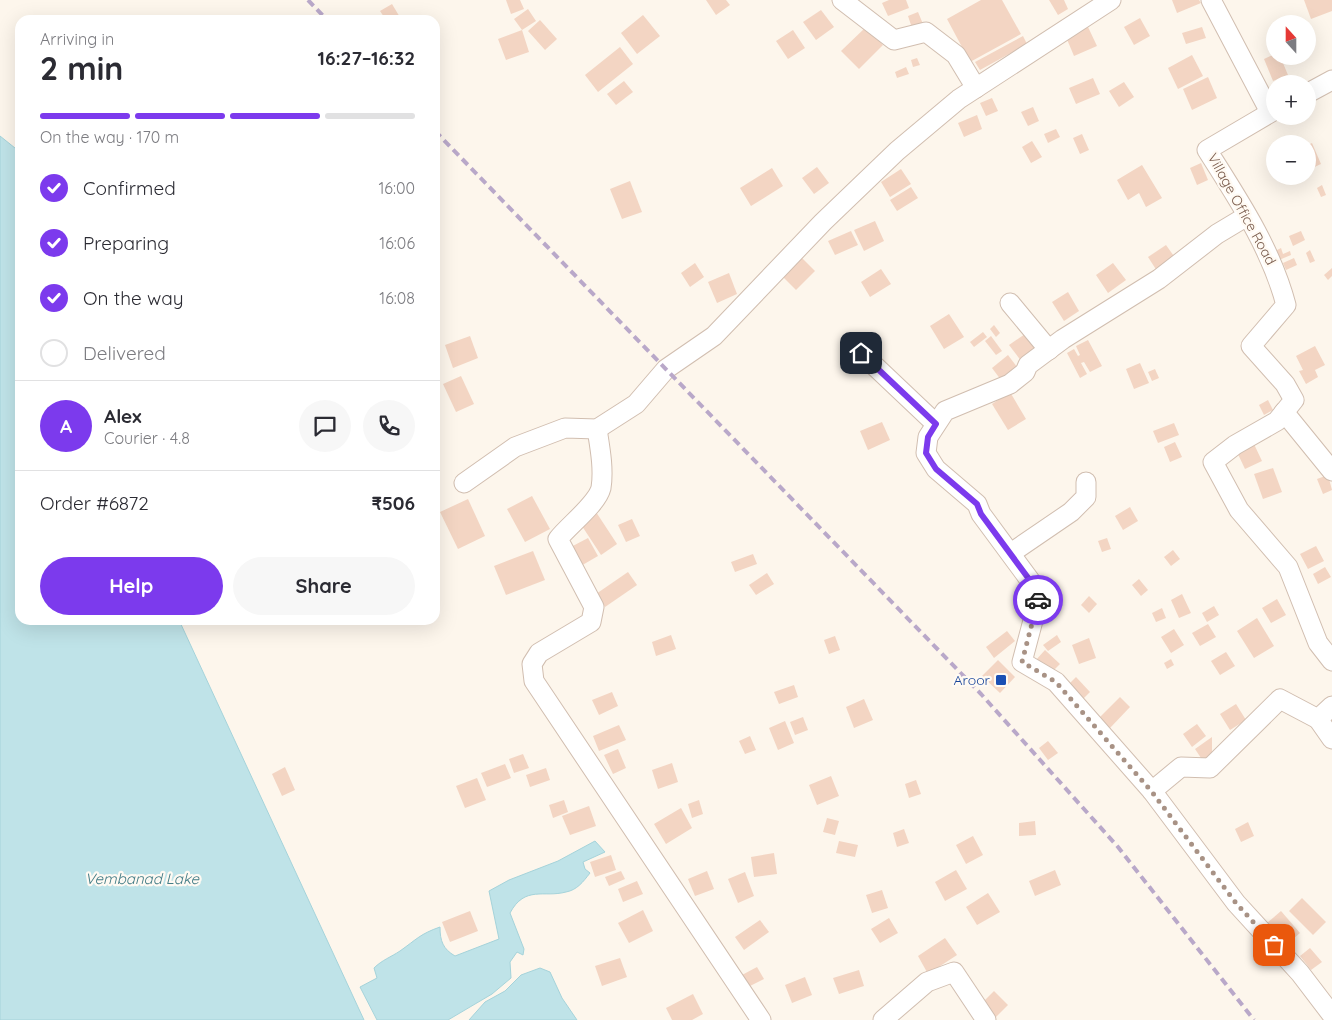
<!DOCTYPE html>
<html lang="en">
<head>
<meta charset="utf-8">
<style>
	body { margin:0; font-family:Quicksand,sans-serif; background:#f7f7f7; color:#2b2b33; height:100vh; display:flex; flex-direction:column; font-size:19px; white-space:nowrap }
	* { box-sizing:border-box; margin:0 }
	p { font-size:16px; color:#7c7c81 }
	.icon { flex:none; width:28px; height:28px; fill:none; stroke:currentColor; stroke-width:2; stroke-linecap:round; stroke-linejoin:round }
	.map { position:relative; flex:1; overflow:hidden }
	.details { position:absolute; left:15px; top:15px; width:425px; height:610px; display:flex; flex-direction:column; background:#fff; border-radius:15px; box-shadow:0 5px 20px #0002 }
	.details>* { flex:none }
	.needle { width:32px; rotate:339deg }
	.fabs { position:absolute; left:1266px; top:15px; display:grid; gap:10px }
	.fabs a { display:grid; place-items:center; width:50px; height:50px; border-radius:50%; background:#fff; box-shadow:0 5px 20px #0002; font-size:25px }
	.pin { position:absolute; display:grid; place-items:center; width:42px; height:42px; color:#fff; margin:-21px; border-radius:10px; box-shadow:0 2px 8px #0006 }
	.courier { position:absolute; display:grid; place-items:center; width:50px; height:50px; margin:-25px; border:4px solid #7c3aed; border-radius:50%; background:#fff; color:#222; box-shadow:0 1px 6px #0007 }
	.head em { font-style:normal; font-weight:800 }
	.head div { display:flex; flex-direction:column-reverse }
	.head { display:flex; align-items:center; justify-content:space-between; height:85px; padding:0 25px }
	h1 { font-size:32px; font-weight:800; line-height:38px }
	.bar { display:grid; grid-template-columns:repeat(4,1fr); gap:8px 5px; align-content:center; height:60px; padding:0 25px }
	.bar i { height:6px; border-radius:4px; background:#e1e1e2 }
	.bar .current { background:#7c3aed }
	.bar p { grid-column:span 4 }
	.line { display:flex; align-items:center; gap:12px; padding:0 25px; border-top:1px solid #e1e1e2 }
	.line div { flex:1 }
	.round { display:grid; place-items:center; flex:none; width:52px; height:52px; border-radius:26px; background:#f7f7f7 }
	ol { padding:0 25px; list-style:none }
	li { display:flex; align-items:center; gap:15px; height:55px }
	li p { margin-inline-start:auto }
	li .icon { padding:5px; border-radius:50%; background:#7c3aed; color:#fff; stroke-width:4 }
	li:last-child { color:#7c7c81 }
	li i { width:28px; height:28px; border:2px solid #e1e1e2; border-radius:50% }
	.action { display:flex; gap:10px; margin-top:auto; padding:10px 25px }
	.action a { flex:1; height:58px; border-radius:30px; background:#7c3aed; color:#fff; font-size:20px; font-weight:800; line-height:58px; text-align:center }
	.action a+a { background:#f7f7f7; color:#2b2b33 }
	.map>svg:first-child { display:block }
	.water { fill:#bfe3e8; stroke:#a5d3da }
	.building { fill:#f3d5c3 }
	.lines { fill:none; stroke-linecap:round; stroke-linejoin:round }
	.minor-casing { stroke:#d1beb0; stroke-width:21 }
	.minor { stroke:#fff; stroke-width:19 }
	.rail { stroke:#b9a8c9; stroke-width:4; stroke-dasharray:8 5; stroke-linecap:butt }
	.done { stroke:#a89285; stroke-width:5; stroke-dasharray:0 9 }
	.route { stroke:#7c3aed; stroke-width:6 }
	.transit-dot { fill:#1a4fb4; stroke:#fffaf3; stroke-width:2 }
	.labels { text-anchor:middle; dominant-baseline:central; stroke-width:4.5; stroke-linejoin:round; paint-order:stroke }
	.street-label { font-size:14px; fill:#7a5c4d; stroke:#fffaf3 }
	.transit-label { font-size:14px; fill:#164399; stroke:#fffaf3; text-anchor:end }
	.water-label { font-size:15px; font-style:italic; fill:#437c86; stroke:#fffaf3 }
</style>
</head>
<body>
<div class="map">
<svg width="1332" height="1020" viewBox="0 0 1332 1020">
	<rect width="100%" height="100%" fill="#fdf6ec"/>
	<g class="water">
		<polygon points="0,136 20,152 20,620 179,620 364,1020 0,1020"/>
		<path d="M595,841L605,852L583,862L585,869L590,873C583,882 577,890 566,892C544,898 525,885 510,913L524,949L523,955L517,952L510,962L511,978L492,994L448,1020H377L360,987L377,978L374,968C382,960 391,957 400,951C417,939 420,934 440,927C440,941 443,949 455,956L499,939L489,891L509,880L558,861Z"/>
		<polygon points="540,968 550,972 562,998 577,1020 469,1020 485,1002 505,991 521,975"/>
	</g>
	<g class="building">
		<polygon points="506,0 520,0 524,9 511,14"/>
		<polygon points="706,0 726,0 730,5 716,15"/>
		<polygon points="889,0 906,0 909,8 888,16 882,3"/>
		<polygon points="981,0 1002,0 1021,34 970,62 947,19"/>
		<polygon points="1049,0 1064,0 1068,9 1058,15"/>
		<polygon points="1172,0 1199,0 1201,3 1177,13"/>
		<polygon points="1304,0 1332,0 1332,11 1311,19"/>
		<polygon points="392,4 401,19 400,20 386,20 380,11"/>
		<polygon points="528,9 536,21 522,30 529,52 506,60 498,39 522,30 514,19"/>
		<polygon points="821,10 834,27 816,40 803,22"/>
		<polygon points="918,12 923,24 912,28 908,16"/>
		<polygon points="643,15 660,36 637,54 621,33"/>
		<polygon points="1140,18 1150,36 1134,45 1124,27"/>
		<polygon points="540,20 557,39 545,50 528,31"/>
		<polygon points="866,27 883,45 859,69 841,51"/>
		<polygon points="1088,27 1097,46 1074,56 1066,37"/>
		<polygon points="1202,27 1206,38 1186,44 1182,33"/>
		<polygon points="793,30 805,48 788,59 776,41"/>
		<polygon points="1023,36 1027,44 980,70 975,62"/>
		<polygon points="620,47 633,64 598,92 585,75"/>
		<polygon points="1275,54 1275,56 1280,56 1288,75 1273,81 1264,59"/>
		<polygon points="1192,55 1203,76 1178,89 1168,68"/>
		<polygon points="917,58 920,65 913,67 911,60"/>
		<polygon points="906,67 909,74 897,78 895,72"/>
		<polygon points="1208,77 1217,98 1192,110 1183,89"/>
		<polygon points="1093,78 1100,94 1076,104 1069,88"/>
		<polygon points="624,81 633,92 616,105 607,94"/>
		<polygon points="1124,82 1134,97 1119,107 1109,91"/>
		<polygon points="992,98 998,111 986,116 980,103"/>
		<polygon points="1033,107 1039,121 1028,126 1021,112"/>
		<polygon points="977,115 982,129 964,137 958,123"/>
		<polygon points="1056,129 1060,137 1048,143 1044,134"/>
		<polygon points="1082,134 1089,150 1080,154 1073,138"/>
		<polygon points="1032,141 1042,157 1031,163 1022,147"/>
		<polygon points="1312,143 1321,164 1308,170 1308,145"/>
		<polygon points="1201,163 1208,180 1197,185 1190,168"/>
		<polygon points="1142,165 1162,198 1146,207 1139,193 1128,200 1117,180"/>
		<polygon points="817,167 829,183 814,194 802,178"/>
		<polygon points="772,168 783,186 751,206 740,188"/>
		<polygon points="901,169 911,184 890,197 881,182"/>
		<polygon points="630,181 642,212 622,219 610,189"/>
		<polygon points="1322,185 1326,195 1321,197 1317,188"/>
		<polygon points="911,187 918,198 897,211 890,200"/>
		<polygon points="875,221 884,241 864,251 854,230"/>
		<polygon points="851,231 858,245 835,255 828,241"/>
		<polygon points="1301,231 1305,240 1293,246 1289,236"/>
		<polygon points="1166,245 1176,259 1157,271 1148,257"/>
		<polygon points="1281,248 1283,254 1290,251 1291,255 1279,260 1275,251"/>
		<polygon points="1310,250 1315,261 1310,263 1306,253"/>
		<polygon points="800,256 815,271 796,290 781,275"/>
		<polygon points="1294,258 1297,265 1286,270 1283,263"/>
		<polygon points="695,263 704,277 690,287 681,273"/>
		<polygon points="1113,263 1126,280 1108,293 1096,275"/>
		<polygon points="1332,268 1332,276 1328,280 1324,275"/>
		<polygon points="881,269 891,284 870,297 861,282"/>
		<polygon points="729,273 737,294 717,303 708,282"/>
		<polygon points="1068,292 1079,311 1064,321 1052,302"/>
		<polygon points="949,314 964,337 944,349 930,326"/>
		<polygon points="994,325 1000,333 996,337 990,329"/>
		<polygon points="983,332 987,337 974,347 970,342"/>
		<polygon points="1028,332 1040,350 1022,362 1009,345"/>
		<polygon points="470,336 478,358 453,368 445,345"/>
		<polygon points="991,336 1002,351 996,355 985,341"/>
		<polygon points="1088,340 1102,366 1090,372 1084,362 1081,363 1087,374 1080,378 1067,353 1074,349 1078,356 1080,355 1076,346"/>
		<polygon points="1315,346 1325,365 1315,370 1318,377 1306,384 1299,371 1303,370 1296,356"/>
		<polygon points="1008,355 1020,371 1004,384 992,368"/>
		<polygon points="1140,363 1149,383 1134,389 1126,369"/>
		<polygon points="1155,369 1159,378 1152,381 1148,372"/>
		<polygon points="461,376 474,404 456,412 443,384"/>
		<polygon points="1010,392 1026,419 1008,430 992,404"/>
		<polygon points="1268,400 1273,410 1264,415 1259,405"/>
		<polygon points="882,422 890,440 868,450 860,431"/>
		<polygon points="1174,423 1179,435 1158,443 1153,431"/>
		<polygon points="1175,442 1182,457 1170,462 1164,447"/>
		<polygon points="1253,442 1262,461 1245,469 1236,450"/>
		<polygon points="1273,468 1282,492 1263,499 1254,474"/>
		<polygon points="1328,475 1332,490 1323,494 1317,479"/>
		<polygon points="532,496 550,529 525,542 507,509"/>
		<polygon points="468,499 485,536 458,549 440,512"/>
		<polygon points="1130,507 1138,521 1123,530 1115,516"/>
		<polygon points="596,512 617,544 601,555 580,523"/>
		<polygon points="632,519 640,536 626,542 618,525"/>
		<polygon points="588,538 598,556 579,567 569,548"/>
		<polygon points="1107,538 1111,549 1102,552 1098,541"/>
		<polygon points="1316,546 1324,561 1308,569 1300,554"/>
		<polygon points="1173,550 1180,559 1171,566 1164,557"/>
		<polygon points="533,551 545,580 506,595 494,566"/>
		<polygon points="753,554 757,564 735,572 731,562"/>
		<polygon points="1325,567 1331,577 1318,584 1313,574"/>
		<polygon points="628,572 637,585 605,607 596,594"/>
		<polygon points="767,573 774,584 756,595 749,585"/>
		<polygon points="1139,579 1148,590 1141,596 1132,585"/>
		<polygon points="1182,594 1191,613 1179,618 1171,600"/>
		<polygon points="1089,596 1097,604 1089,613 1081,605"/>
		<polygon points="1277,599 1286,615 1271,623 1262,608"/>
		<polygon points="1214,606 1219,615 1207,622 1202,613"/>
		<polygon points="1162,608 1166,618 1156,622 1152,613"/>
		<polygon points="1257,618 1274,646 1254,658 1237,631"/>
		<polygon points="1208,624 1216,637 1200,646 1192,633"/>
		<polygon points="1174,629 1184,645 1171,653 1161,637"/>
		<polygon points="1007,631 1015,641 994,658 986,647"/>
		<polygon points="671,635 676,649 656,656 652,642"/>
		<polygon points="1057,635 1061,642 1048,651 1043,645"/>
		<polygon points="835,636 840,650 829,654 824,640"/>
		<polygon points="1089,638 1096,658 1079,664 1072,645"/>
		<polygon points="1045,650 1060,664 1049,675 1035,661"/>
		<polygon points="1226,652 1235,666 1220,675 1211,661"/>
		<polygon points="1171,659 1174,665 1167,669 1164,663"/>
		<polygon points="998,660 1015,677 1000,693 982,676"/>
		<polygon points="1076,677 1090,692 1079,703 1065,688"/>
		<polygon points="794,685 798,697 779,704 774,692"/>
		<polygon points="612,692 618,706 599,715 592,700"/>
		<polygon points="1120,697 1130,707 1110,728 1099,718"/>
		<polygon points="864,699 873,720 854,728 846,707"/>
		<polygon points="1236,704 1246,720 1230,730 1220,714"/>
		<polygon points="803,717 808,730 795,735 790,722"/>
		<polygon points="785,721 794,743 778,750 769,728"/>
		<polygon points="1197,724 1206,736 1192,747 1183,734"/>
		<polygon points="619,725 626,740 599,751 593,736"/>
		<polygon points="750,736 756,750 745,754 739,741"/>
		<polygon points="1212,737 1212,755 1203,761 1195,749"/>
		<polygon points="1048,741 1058,753 1048,760 1039,748"/>
		<polygon points="618,749 626,768 613,774 604,755"/>
		<polygon points="523,754 529,768 514,773 509,759"/>
		<polygon points="672,763 678,782 658,789 652,770"/>
		<polygon points="505,764 511,778 487,787 481,773"/>
		<polygon points="285,767 295,790 282,796 272,774"/>
		<polygon points="546,768 550,780 530,787 526,775"/>
		<polygon points="831,776 839,796 817,805 809,785"/>
		<polygon points="477,778 486,800 465,808 456,786"/>
		<polygon points="916,780 921,794 909,798 905,784"/>
		<polygon points="564,800 568,812 553,818 549,805"/>
		<polygon points="699,800 703,814 692,818 688,804"/>
		<polygon points="589,806 596,826 570,835 562,816"/>
		<polygon points="681,808 692,828 666,844 654,824"/>
		<polygon points="827,818 839,821 835,835 823,832"/>
		<polygon points="1035,821 1036,835 1019,836 1019,823"/>
		<polygon points="1248,822 1254,836 1241,842 1235,829"/>
		<polygon points="904,829 909,843 897,847 893,833"/>
		<polygon points="973,836 983,855 966,864 956,845"/>
		<polygon points="839,841 858,845 855,857 836,853"/>
		<polygon points="774,853 777,874 754,877 751,857"/>
		<polygon points="611,855 616,870 595,877 590,862"/>
		<polygon points="956,870 967,889 945,901 935,882"/>
		<polygon points="1055,870 1061,885 1035,896 1029,881"/>
		<polygon points="621,871 625,879 609,886 605,877"/>
		<polygon points="707,871 714,889 695,896 688,879"/>
		<polygon points="745,872 754,896 738,903 728,879"/>
		<polygon points="637,881 643,894 623,902 618,889"/>
		<polygon points="882,890 888,908 872,913 866,895"/>
		<polygon points="988,893 1000,912 977,925 966,907"/>
		<polygon points="1302,898 1326,922 1313,935 1289,911"/>
		<polygon points="643,910 653,931 629,943 618,923"/>
		<polygon points="470,911 478,931 450,942 442,922"/>
		<polygon points="1281,911 1300,933 1286,945 1267,923"/>
		<polygon points="889,918 898,933 880,943 871,929"/>
		<polygon points="760,920 769,932 744,950 735,937"/>
		<polygon points="945,938 957,955 928,974 918,956"/>
		<polygon points="1310,948 1322,962 1311,970 1300,956"/>
		<polygon points="620,958 627,977 602,986 595,966"/>
		<polygon points="757,967 764,979 748,987 742,975"/>
		<polygon points="859,970 864,986 839,994 833,978"/>
		<polygon points="805,977 812,995 792,1003 785,985"/>
		<polygon points="994,991 1008,1005 996,1017 982,1003"/>
		<polygon points="693,994 703,1014 692,1020 672,1020 666,1008"/>
	</g>
	<g class="lines">
		<defs>
			<g id="minor">
				<polyline points="842,0 894,40 926,32 956,55 976,88"/>
				<polyline points="1211,0 1270,112"/>
				<polyline points="1308,93 1332,80"/>
				<path d="M1275,110L1207,150C1238,199 1271,248 1286,305L1251,346L1285,384L1294,400L1277,421L1235,445L1213,462L1239,510L1288,567L1318,643L1332,661"/>
				<polyline points="1247,216 1217,234 1159,279 1063,339 1028,365 1025,372 1010,384 945,411 928,437 926,453 936,469 977,504 981,514 1040,594 1022,662 1056,682 1152,791 1236,903 1300,973 1332,1015"/>
				<polyline points="1010,303 1049,350"/>
				<polyline points="861,353 936,424"/>
				<polyline points="1284,412 1332,471"/>
				<path d="M597,429C600,448 604,469 601,488C597,504 569,525 558,539L594,607L591,622L539,653L532,664L534,681L761,1020"/>
				<polyline points="464,483 515,447 565,428 597,429 636,404 666,369 714,336 823,222 897,151 959,99 1111,0"/>
				<polyline points="1011,553 1071,512 1086,497 1086,482"/>
				<polyline points="1318,719 1332,739"/>
				<polyline points="1152,791 1181,767 1210,768 1280,699 1318,719 1332,706"/>
				<polyline points="883,1020 927,982 954,972 986,1020"/>
			</g>
		</defs>
		<use href="#minor" class="minor-casing"/>
		<use href="#minor" class="minor"/>
		<g class="rail">
			<polyline points="308,0 327,20"/>
			<polyline points="435,131 981,694 1118,847 1254,1020"/>
		</g>
	</g>
	<g class="lines">
		<polyline class="done" points="1038,600 1022,662 1056,682 1152,792 1236,903 1274,945"/>
		<polyline class="route" points="861,353 936,424 928,437 926,453 936,469 977,504 981,514 1040,594 1038,600"/>
	</g>
	<rect class="transit-dot" x="995" y="674" width="12" height="12" rx="2.5"/>
	<g class="labels">
		<g class="street-label">
			<text transform="translate(1242 209) rotate(61)">Village Office Road</text>
		</g>
		<g class="transit-label">
			<text x="990" y="680">Aroor</text>
		</g>
		<g class="water-label">
			<text x="142" y="878">Vembanad Lake</text>
		</g>
	</g>
</svg>
<div class="fabs">
<a><svg class="needle" viewBox="-14 -14 28 28"><path d="M0-13l5 13h-10z" fill="#e53935"/><path d="M0 13l5-13h-10z" fill="#7c7c81"/></svg></a>
<a>+</a>
<a>−</a>
</div>
<div class="pin" style="left:1274px;top:945px;background:#ea580c"><svg class="icon" aria-label="bag" viewBox="0 0 24 24"><path d="M5 8h14l-1 12H6zM9 8a3 3 0 0 1 6 0"/></svg></div>
<div class="pin" style="left:861px;top:353px;background:#1f2937"><svg class="icon" aria-label="home" viewBox="0 0 24 24"><path d="M3 11l9-7 9 7M6 9v11h12V9"/></svg></div>
<div class="courier" style="left:1038px;top:600px"><svg class="icon" aria-label="car" viewBox="0 0 24 24"><path d="M5 17H2v-5l4-1 3-4h7l3 4 3 1v5h-3M9 17h6M6 11h13"/><circle cx="7" cy="17" r="2"/><circle cx="17" cy="17" r="2"/></svg></div>
<section class="details">
<div class="head"><div><h1>2 min</h1><p>Arriving in</p></div><em>16:27–16:32</em></div>
<div class="bar"><i class="current"></i><i class="current"></i><i class="current"></i><i></i><p>On the way · 170 m</p></div>
<ol>
<li><svg class="icon" aria-label="check" viewBox="0 0 24 24"><path d="M5 12l5 5 9-10"/></svg>Confirmed<p>16:00</p></li>
<li><svg class="icon" aria-label="check" viewBox="0 0 24 24"><path d="M5 12l5 5 9-10"/></svg>Preparing<p>16:06</p></li>
<li><svg class="icon" aria-label="check" viewBox="0 0 24 24"><path d="M5 12l5 5 9-10"/></svg>On the way<p>16:08</p></li>
<li><i></i>Delivered</li>
</ol>
<div class="line" style="height:90px"><b class="round" style="background:#7c3aed;color:#fff">A</b><div><b>Alex</b><p>Courier · 4.8</p></div><a class="round"><svg class="icon" aria-label="chat" viewBox="0 0 24 24"><path d="M4 5h16v11H9l-5 4z"/></svg></a><a class="round"><svg class="icon" aria-label="phone" viewBox="0 0 24 24"><path d="M5 4h4l2 5-3 2q2 4 5 5l2-3 5 2v4C11 20 4 13 5 4z"/></svg></a></div>
<div class="line" style="height:65px"><div>Order #6872</div><b>₹506</b></div>
<div class="action"><a>Help</a><a>Share</a></div>
</section>
</div>
</body>
</html>
